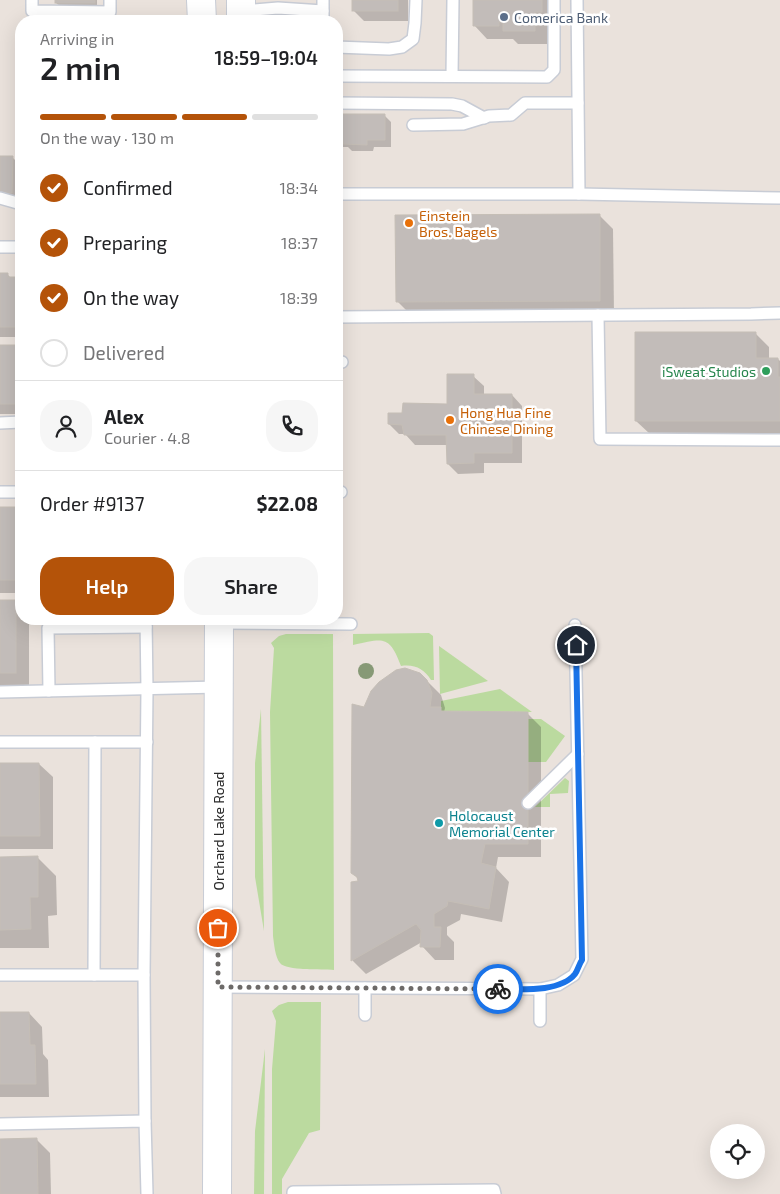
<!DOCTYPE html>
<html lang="en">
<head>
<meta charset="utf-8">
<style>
	body { margin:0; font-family:"Exo 2",sans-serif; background:#f6f6f6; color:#202124; height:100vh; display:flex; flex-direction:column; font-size:19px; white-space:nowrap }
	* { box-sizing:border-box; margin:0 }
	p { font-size:16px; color:#757577 }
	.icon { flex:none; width:28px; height:28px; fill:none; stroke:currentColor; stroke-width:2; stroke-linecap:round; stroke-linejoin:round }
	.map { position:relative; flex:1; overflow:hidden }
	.drawer { position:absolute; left:15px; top:15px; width:328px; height:610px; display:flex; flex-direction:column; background:#fff; border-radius:20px; box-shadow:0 5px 20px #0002 }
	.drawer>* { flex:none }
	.controls { position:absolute; left:710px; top:1124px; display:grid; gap:10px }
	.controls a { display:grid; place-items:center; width:55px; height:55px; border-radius:50%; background:#fff; box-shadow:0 5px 20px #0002; font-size:25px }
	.pin { position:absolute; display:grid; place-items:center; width:42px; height:42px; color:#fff; margin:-21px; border:2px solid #fff; border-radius:50%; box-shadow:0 1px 5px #0007 }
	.courier { position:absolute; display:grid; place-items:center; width:50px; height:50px; margin:-25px; border:4px solid #1a73e8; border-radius:50%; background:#fff; color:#222; box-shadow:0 1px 6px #0007 }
	.overview em { font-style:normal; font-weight:600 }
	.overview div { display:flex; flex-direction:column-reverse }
	.overview { display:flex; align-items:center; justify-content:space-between; height:85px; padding:0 25px }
	h1 { font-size:32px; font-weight:600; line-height:38px }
	.bar { display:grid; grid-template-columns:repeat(4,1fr); gap:8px 5px; align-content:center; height:60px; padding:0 25px }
	.bar i { height:6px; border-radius:4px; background:#e0e0e0 }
	.bar .selected { background:#b45309 }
	.bar p { grid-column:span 4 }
	.line { display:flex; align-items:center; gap:12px; padding:0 25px; border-top:1px solid #e0e0e0 }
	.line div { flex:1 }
	.round { display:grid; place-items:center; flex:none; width:52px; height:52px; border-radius:20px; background:#f6f6f6 }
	ol { padding:0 25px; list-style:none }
	li { display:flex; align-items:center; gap:15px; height:55px }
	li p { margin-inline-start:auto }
	li .icon { padding:5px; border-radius:50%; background:#b45309; color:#fff; stroke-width:4 }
	li:last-child { color:#757577 }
	li i { width:28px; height:28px; border:2px solid #e0e0e0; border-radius:50% }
	.primary-button { display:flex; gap:10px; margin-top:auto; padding:10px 25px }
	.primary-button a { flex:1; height:58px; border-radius:20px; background:#b45309; color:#fff; font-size:20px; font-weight:600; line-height:58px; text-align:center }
	.primary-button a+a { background:#f6f6f6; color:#202124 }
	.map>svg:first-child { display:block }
	.green { fill:#bbda9f }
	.shadow { fill:#0003 }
	.building { fill:#c2bcb9; stroke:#c5beb6 }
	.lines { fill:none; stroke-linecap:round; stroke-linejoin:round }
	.service-casing { stroke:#c8ccd5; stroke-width:14 }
	.secondary-casing { stroke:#c8ccd5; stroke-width:30 }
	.service { stroke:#fff; stroke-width:11 }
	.secondary { stroke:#fff; stroke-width:28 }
	.tree { fill:#879976 }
	.done { stroke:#6d6a68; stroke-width:5; stroke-dasharray:0 9 }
	.route { stroke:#1a73e8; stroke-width:6 }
	.service-dot { fill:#5c6f8a; stroke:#fff; stroke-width:2 }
	.food-dot { fill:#e8710a; stroke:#fff; stroke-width:2 }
	.leisure-dot { fill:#2e9e5b; stroke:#fff; stroke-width:2 }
	.culture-dot { fill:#0f9aa8; stroke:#fff; stroke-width:2 }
	.labels { text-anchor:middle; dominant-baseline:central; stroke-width:5; stroke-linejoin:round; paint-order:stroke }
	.service-label { font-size:14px; fill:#4e5e75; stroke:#fff; text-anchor:start }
	.food-label { font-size:14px; fill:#c56008; stroke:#fff; text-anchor:start }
	.leisure-label { font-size:14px; fill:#27864d; stroke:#fff; text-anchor:end }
	.culture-label { font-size:14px; fill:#0d838f; stroke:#fff; text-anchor:start }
	.street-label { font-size:14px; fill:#292929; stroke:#fff }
</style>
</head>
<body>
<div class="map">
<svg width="780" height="1194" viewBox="0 0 780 1194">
	<rect width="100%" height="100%" fill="#eae2dc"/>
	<g class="green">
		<path d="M429,633L433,636L434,680H431C424,669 415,664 401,666C389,634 383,639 353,645V634Z"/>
		<path d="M286,634H333L334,970C323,969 286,971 280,963C275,957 274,943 273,936L270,712L274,648L271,643L279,636Z"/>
		<polygon points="439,646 488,681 440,694"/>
		<polygon points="500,689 532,712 441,711 441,701"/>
		<polygon points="261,709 264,931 255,877 255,763"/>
		<polygon points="528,719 541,719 565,736 546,762 528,762"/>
		<polygon points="565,778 569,781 568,793 550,794 550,807 535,807"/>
		<polygon points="288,1002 321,1002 320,1130 309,1133 282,1179 282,1194 272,1194 272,1069 276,1021 272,1011 279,1005"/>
		<polygon points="265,1049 264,1194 254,1194 255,1131"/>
	</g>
	<g class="shadow">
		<polygon points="56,0 97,0 97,6 60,6 56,3"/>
		<polygon points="354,0 408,0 408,21 364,21 354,11"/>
		<polygon points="474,0 555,0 548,44 518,44 513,39 487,39 474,25"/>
		<polygon points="336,115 384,115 391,122 391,147 374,147 373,151 352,151 348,147 336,147"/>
		<polygon points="0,156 13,158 21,166 21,206 0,205"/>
		<polygon points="600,216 613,229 614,314 411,315 397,301"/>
		<polygon points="0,275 8,275 11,278 21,278 21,337 0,337"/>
		<polygon points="755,333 769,347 769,359 778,359 780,361 780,434 650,434 636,421"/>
		<rect x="0" y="346" width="21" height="68"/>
		<polygon points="473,376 484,386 484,395 512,395 522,406 522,463 484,463 484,473 458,474 448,464 448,445 415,445 405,434 399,434 389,424 403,414 448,406"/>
		<rect x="0" y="508" width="21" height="85"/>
		<polygon points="0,601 15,601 21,607 21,619 29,619 29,686 0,686"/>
		<polygon points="420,674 441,695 445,708 444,712 527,713 541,727 541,857 498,857 496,868 509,882 502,922 461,914 460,920 447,927 447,935 454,942 454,960 435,960 422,946 422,942 366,974 353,961 352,883 360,881 352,872 365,709"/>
		<polygon points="0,764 39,764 53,777 53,849 0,849"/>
		<polygon points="37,857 56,876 57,915 48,916 49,948 0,948 0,858"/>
		<polygon points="29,1013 42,1027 43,1054 48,1060 49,1097 0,1097 0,1014"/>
		<polygon points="0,1140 37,1140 50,1153 51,1194 0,1194"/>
	</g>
	<g class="building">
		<rect x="55" y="0" width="40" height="3"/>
		<rect x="352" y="0" width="46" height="11"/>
		<polygon points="473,0 542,0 542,12 535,12 535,31 503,31 503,22 499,22 499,26 473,26"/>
		<polygon points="336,114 385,114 385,140 367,140 367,145 343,144 343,141 336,141"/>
		<polygon points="0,156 13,156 12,193 0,193"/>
		<polygon points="600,214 600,301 396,302 395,215"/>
		<polygon points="0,273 8,273 8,277 21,277 21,327 0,327"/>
		<polygon points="635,332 756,332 756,358 778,358 778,377 780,377 780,421 635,421"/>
		<rect x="0" y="345" width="21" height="59"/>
		<polygon points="447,374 474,374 474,394 512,394 512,453 474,453 474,463 447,464 446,435 404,435 402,425 388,424 388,413 402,413 403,403 447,404"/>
		<rect x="0" y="507" width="21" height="73"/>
		<rect x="0" y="600" width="16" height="73"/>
		<polygon points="405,668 420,673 427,680 432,693 430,707 441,707 441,711 528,712 528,844 485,844 481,863 496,867 489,909 448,901 447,906 434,914 434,927 441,927 440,947 420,947 421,930 416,924 351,961 351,882 358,881 357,877 351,873 352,704 364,707 371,691 379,682 396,670"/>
		<polygon points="0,763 39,763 40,836 0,836"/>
		<polygon points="38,856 38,897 30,897 31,929 0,930 0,857"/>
		<polygon points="0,1012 29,1012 30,1045 35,1045 36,1084 0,1084"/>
		<polygon points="37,1138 38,1194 0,1194 0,1139"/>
	</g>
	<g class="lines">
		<defs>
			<g id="service">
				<polyline points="32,0 32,11 110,12 110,0"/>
				<polyline points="577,0 579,194"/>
				<polyline points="241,11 278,8 323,11"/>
				<polyline points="323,21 323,0"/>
				<polyline points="336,47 389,49 402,47 413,39 415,23 416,0"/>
				<polyline points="336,76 547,77 554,70 554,0"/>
				<polyline points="452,76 453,0"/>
				<polyline points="336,103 452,104 462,106 484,118"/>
				<polyline points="413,125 463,124 489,116 511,115 525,103 578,103"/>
				<polyline points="336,194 579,194 780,198"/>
				<polyline points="0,198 21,204"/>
				<polyline points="0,247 21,247"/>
				<polyline points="598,315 600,439 780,440"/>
				<polyline points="336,317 751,314 780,313"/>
				<polyline points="336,362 342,362"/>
				<polyline points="0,423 21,422"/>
				<polyline points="0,492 21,492"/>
				<polyline points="336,492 341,492"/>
				<polyline points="219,623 351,624"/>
				<polyline points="49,691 48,628 146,627"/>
				<polyline points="0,692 219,687"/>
				<polyline points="0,742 147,742"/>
				<polyline points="528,803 578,754"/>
				<polyline points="0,975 144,975 147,690 146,619"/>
				<polyline points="94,975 95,742"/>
				<polyline points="144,975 145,1121"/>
				<polyline points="218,987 540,989 558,985 574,975 582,959 575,625"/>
				<polyline points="365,988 365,1015"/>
				<polyline points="540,1021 540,989"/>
				<polyline points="0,1124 145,1121 147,1194"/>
				<polyline points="293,1194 293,1192 494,1190 495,1194"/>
			</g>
			<g id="secondary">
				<polyline points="201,0 202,21"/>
				<polyline points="241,0 241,21"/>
				<polyline points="217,1194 219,619"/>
			</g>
		</defs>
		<use href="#service" class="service-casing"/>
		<use href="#secondary" class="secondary-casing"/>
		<use href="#service" class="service"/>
		<use href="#secondary" class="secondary"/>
	</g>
	<circle class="tree" cx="366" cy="671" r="8"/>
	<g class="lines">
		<polyline class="done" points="218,928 218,987 498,989"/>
		<path class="route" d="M498,989C519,989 560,993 575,974C578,970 579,964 582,960L576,645"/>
	</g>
	<circle class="service-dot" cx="504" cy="17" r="5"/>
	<g class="food-dot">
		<circle cx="409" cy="223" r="5"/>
		<circle cx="450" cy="420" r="5"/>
	</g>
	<circle class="leisure-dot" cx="766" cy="371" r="5"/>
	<circle class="culture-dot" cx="439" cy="823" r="5"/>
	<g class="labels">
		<g class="service-label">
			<text x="514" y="17">Comerica Bank</text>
		</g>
		<g class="food-label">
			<text x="419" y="215">Einstein<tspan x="419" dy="16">Bros. Bagels</tspan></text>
			<text x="460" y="412">Hong Hua Fine<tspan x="460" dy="16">Chinese Dining</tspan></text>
		</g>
		<g class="leisure-label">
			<text x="756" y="371">iSweat Studios</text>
		</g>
		<g class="culture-label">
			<text x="449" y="815">Holocaust<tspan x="449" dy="16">Memorial Center</tspan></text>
		</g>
		<g class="street-label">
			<text transform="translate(218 831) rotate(-90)">Orchard Lake Road</text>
		</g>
	</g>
</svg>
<div class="controls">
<a><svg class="icon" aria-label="locate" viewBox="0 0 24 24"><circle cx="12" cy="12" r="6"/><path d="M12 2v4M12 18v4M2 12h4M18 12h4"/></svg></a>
</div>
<div class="pin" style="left:218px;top:928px;background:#ea580c"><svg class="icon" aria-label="bag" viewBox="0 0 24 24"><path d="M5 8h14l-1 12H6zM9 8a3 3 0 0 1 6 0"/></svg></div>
<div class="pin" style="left:576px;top:645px;background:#1f2937"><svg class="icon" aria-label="home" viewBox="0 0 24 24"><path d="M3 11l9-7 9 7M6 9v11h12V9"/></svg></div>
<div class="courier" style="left:498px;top:989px"><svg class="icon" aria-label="bike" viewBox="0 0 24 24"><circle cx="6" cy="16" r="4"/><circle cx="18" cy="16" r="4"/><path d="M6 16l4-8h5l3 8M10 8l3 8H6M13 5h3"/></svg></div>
<section class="drawer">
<div class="overview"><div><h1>2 min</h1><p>Arriving in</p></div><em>18:59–19:04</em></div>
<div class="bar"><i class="selected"></i><i class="selected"></i><i class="selected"></i><i></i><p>On the way · 130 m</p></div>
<ol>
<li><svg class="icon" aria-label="check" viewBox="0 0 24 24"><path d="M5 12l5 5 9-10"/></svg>Confirmed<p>18:34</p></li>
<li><svg class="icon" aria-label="check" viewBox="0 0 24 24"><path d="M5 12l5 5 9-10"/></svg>Preparing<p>18:37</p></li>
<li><svg class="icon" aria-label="check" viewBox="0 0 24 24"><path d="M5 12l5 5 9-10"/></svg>On the way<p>18:39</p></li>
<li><i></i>Delivered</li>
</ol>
<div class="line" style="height:90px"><a class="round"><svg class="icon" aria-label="person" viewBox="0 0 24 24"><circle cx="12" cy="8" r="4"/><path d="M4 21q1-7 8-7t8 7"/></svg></a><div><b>Alex</b><p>Courier · 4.8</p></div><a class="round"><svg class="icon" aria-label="phone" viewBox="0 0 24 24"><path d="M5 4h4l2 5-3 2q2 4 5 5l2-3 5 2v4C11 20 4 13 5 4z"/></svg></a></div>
<div class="line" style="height:65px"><div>Order #9137</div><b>$22.08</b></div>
<div class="primary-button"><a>Help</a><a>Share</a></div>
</section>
</div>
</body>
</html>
